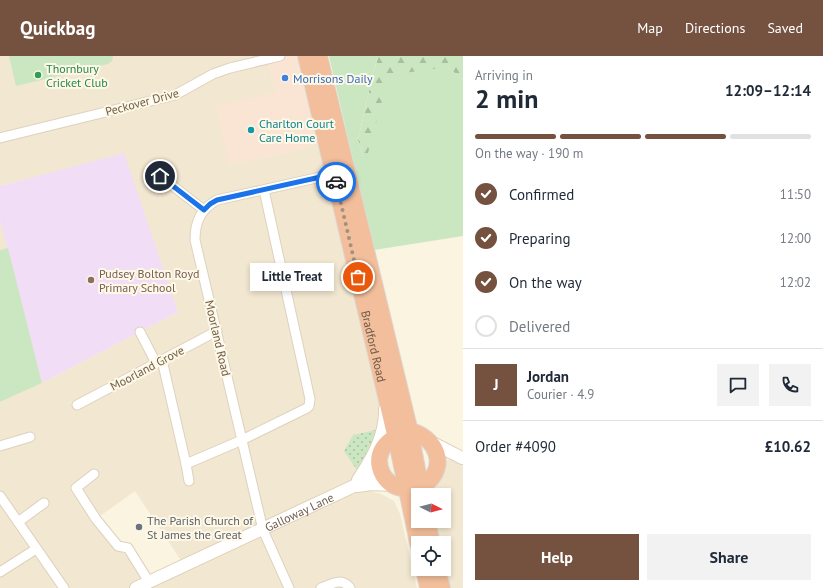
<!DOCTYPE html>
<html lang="en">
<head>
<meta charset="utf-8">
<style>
	body { margin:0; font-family:"PT Sans",sans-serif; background:#f2f2f3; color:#1f2937; height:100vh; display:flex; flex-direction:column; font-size:15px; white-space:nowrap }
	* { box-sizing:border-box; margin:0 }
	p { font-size:13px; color:#747a83 }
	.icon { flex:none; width:22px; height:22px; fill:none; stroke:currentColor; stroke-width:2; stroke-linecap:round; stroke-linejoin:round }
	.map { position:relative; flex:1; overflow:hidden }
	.side { display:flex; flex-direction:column; background:#fff; width:360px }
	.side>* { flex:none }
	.needle { width:26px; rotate:96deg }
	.fabs { position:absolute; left:411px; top:432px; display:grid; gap:8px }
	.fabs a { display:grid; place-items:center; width:40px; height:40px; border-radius:0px; background:#fff; box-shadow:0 2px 6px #0003; font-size:20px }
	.pin { position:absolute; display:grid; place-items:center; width:34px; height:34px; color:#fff; margin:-17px; border:2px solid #fff; border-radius:50%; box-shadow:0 1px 4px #0007 }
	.courier { position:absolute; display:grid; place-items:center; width:40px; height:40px; margin:-20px; border:3px solid #1a73e8; border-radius:50%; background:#fff; color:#222; box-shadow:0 1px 5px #0007 }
	.bubble { position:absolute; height:28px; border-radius:0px; background:#fff; box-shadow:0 2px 6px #0003; font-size:13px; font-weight:700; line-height:28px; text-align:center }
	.headline em { font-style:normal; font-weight:700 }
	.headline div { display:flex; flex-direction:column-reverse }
	.headline { display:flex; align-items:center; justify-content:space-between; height:68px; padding:0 12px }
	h1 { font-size:26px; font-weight:700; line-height:30px }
	.bar { display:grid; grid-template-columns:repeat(4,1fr); gap:6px 4px; align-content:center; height:48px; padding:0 12px }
	.bar i { height:5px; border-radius:3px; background:#e0e1e3 }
	.bar .on { background:#755140 }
	.bar p { grid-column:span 4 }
	.line { display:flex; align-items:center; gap:10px; padding:0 12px; border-top:1px solid #e0e1e3 }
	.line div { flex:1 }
	.round { display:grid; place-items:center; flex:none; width:42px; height:42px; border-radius:0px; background:#f2f2f3 }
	ol { padding:0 12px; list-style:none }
	li { display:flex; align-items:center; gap:12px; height:44px }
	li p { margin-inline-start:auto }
	li .icon { padding:4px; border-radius:50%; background:#755140; color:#fff; stroke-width:4 }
	li:last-child { color:#747a83 }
	li i { width:22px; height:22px; border:2px solid #e0e1e3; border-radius:50% }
	.action { display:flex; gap:8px; margin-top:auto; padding:8px 12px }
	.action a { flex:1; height:46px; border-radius:0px; background:#755140; color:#fff; font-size:16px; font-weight:700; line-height:46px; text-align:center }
	.action a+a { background:#f2f2f3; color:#1f2937 }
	header { display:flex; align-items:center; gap:24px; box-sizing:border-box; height:56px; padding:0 20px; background:#755140; color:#fff }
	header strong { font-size:19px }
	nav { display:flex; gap:22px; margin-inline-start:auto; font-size:14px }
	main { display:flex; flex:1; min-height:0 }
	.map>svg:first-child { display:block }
	.residential { fill:#f2e7d0 }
	.commercial { fill:#fae5d5 }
	.education { fill:#f1def6 }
	.grass { fill:url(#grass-dots) }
	.forest { fill:url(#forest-firs) }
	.park { fill:#cbe7c1 }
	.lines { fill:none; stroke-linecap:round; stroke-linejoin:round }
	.street-casing { stroke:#ded1be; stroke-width:11 }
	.secondary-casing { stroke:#e0d0b9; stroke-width:14 }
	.highway-casing { stroke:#ddd8d4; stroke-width:18 }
	.street { stroke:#fff; stroke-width:9 }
	.secondary { stroke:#fff; stroke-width:12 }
	.highway { stroke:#f2be9b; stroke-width:16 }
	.done { stroke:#a0927f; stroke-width:4; stroke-dasharray:0 7.2 }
	.route { stroke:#1a73e8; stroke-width:5 }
	.leisure-dot { fill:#2e9e5b; stroke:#fef8e7; stroke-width:1.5 }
	.shop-dot { fill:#3f7fe0; stroke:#fef8e7; stroke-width:1.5 }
	.culture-dot { fill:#0f9aa8; stroke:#fef8e7; stroke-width:1.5 }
	.education-dot { fill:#8d6e63; stroke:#fef8e7; stroke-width:1.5 }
	.worship-dot { fill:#6b7280; stroke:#fef8e7; stroke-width:1.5 }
	.labels { text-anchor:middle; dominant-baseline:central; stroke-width:4; stroke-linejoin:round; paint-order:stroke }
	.leisure-label { font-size:12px; fill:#27864d; stroke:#fef8e7; text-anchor:start }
	.shop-label { font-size:12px; fill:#366cbe; stroke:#fef8e7; text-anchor:start }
	.street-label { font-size:12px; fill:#705d4a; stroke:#fef8e7 }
	.culture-label { font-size:12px; fill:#0d838f; stroke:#fef8e7; text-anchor:start }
	.education-label { font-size:12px; fill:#785e54; stroke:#fef8e7; text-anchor:start }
	.worship-label { font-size:12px; fill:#5b616d; stroke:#fef8e7; text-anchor:start }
</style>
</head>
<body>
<header>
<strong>Quickbag</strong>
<nav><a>Map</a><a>Directions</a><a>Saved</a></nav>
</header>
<main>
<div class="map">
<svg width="463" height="532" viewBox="0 0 463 532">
	<defs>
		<pattern id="grass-dots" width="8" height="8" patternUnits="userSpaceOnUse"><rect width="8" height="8" fill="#cbe7c1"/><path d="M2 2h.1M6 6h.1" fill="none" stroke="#a9be9f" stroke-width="1.8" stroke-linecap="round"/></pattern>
		<pattern id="forest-firs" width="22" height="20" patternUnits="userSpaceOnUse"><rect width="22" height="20" fill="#cbe7c1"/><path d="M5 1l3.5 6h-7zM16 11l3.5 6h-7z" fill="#a9be9f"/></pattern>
	</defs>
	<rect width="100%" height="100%" fill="#faf4e1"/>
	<g class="residential">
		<polygon points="0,0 249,0 251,6 267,3 277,36 229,109 292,95 317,87 327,87 385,360 361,420 354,430 381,438 394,445 400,458 417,532 136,532 184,509 135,435 96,463 110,489 128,500 143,525 128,532 0,532 0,346 42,327 178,256 124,98 0,130"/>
		<polygon points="0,164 8,192 0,194"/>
		<polygon points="463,402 463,532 443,532 444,487 432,487 427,465 444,465 444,439 422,439 442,408 448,404"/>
	</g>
	<polygon class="commercial" points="249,0 306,0 327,87 317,87 292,95 229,109 216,50 277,36 267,3 251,7"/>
	<polygon class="education" points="124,97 178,256 42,327 0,164 0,130"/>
	<polygon class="grass" points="384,372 361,420 344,395 353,379"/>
	<polygon class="forest" points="367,0 463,0 463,24 448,11 365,109 358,84 373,17 378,2"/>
	<g class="park">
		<polygon points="9,0 113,0 112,5 108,8 16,30"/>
		<polygon points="329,0 367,0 378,1 373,17 358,84 365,108 389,19 448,11 463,24 463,180 374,194"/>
		<polygon points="8,192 42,327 0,346 0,194"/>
	</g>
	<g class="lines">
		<defs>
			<g id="street">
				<polyline points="0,82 175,39 213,18 230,12 280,0"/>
				<polyline points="160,120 204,154"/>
				<polyline points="140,276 156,307"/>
				<polyline points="162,304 186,408 242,384 307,352 309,350 310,343 264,134"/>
				<polyline points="77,349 217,275"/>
				<polyline points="0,390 30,381"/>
				<polyline points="186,408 189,425"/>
				<polyline points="94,418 76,432 96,463 118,490 128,492 149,526"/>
				<polyline points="0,440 64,532"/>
				<polyline points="18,466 44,447"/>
				<polyline points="0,516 36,493"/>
				<path d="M289,532L263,474L195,184C195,165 201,153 217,144L334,118"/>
				<path d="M321,532C331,528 342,521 350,532"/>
			</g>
			<g id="secondary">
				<polyline points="429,385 462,402"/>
				<path d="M358,424C372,403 386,379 385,353"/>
				<polyline points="357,430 372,428 392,429"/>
				<path id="s1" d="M136,532L354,430L367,422L380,409"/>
			</g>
			<g id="highway">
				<path id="s2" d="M306,0L398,391L418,487"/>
				<polyline points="319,0 410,376 422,439"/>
				<path d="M414,376C436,384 447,408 428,426C426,429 421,430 417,431C403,434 391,432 383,419C370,395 392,377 414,376Z"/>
				<polyline points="427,465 432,487"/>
				<polyline points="424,513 428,532"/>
				<polyline points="437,513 442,532"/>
			</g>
		</defs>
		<use href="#street" class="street-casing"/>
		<use href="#secondary" class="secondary-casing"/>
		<use href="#highway" class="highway-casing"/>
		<use href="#street" class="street"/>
		<use href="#secondary" class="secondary"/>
		<use href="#highway" class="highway"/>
	</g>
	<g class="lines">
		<polyline class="done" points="336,126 358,221"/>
		<polyline class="route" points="160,120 204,154 210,148 217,144 334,118 336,126"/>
	</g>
	<circle class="leisure-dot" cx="38" cy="19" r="4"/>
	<circle class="shop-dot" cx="285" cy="22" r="4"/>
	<circle class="culture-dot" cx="251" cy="74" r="4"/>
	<circle class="education-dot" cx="91" cy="224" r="4"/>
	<circle class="worship-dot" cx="139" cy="471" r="4"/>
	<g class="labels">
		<g class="leisure-label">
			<text x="46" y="12">Thornbury<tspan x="46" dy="14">Cricket Club</tspan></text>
		</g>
		<g class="shop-label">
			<text x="293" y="22">Morrisons Daily</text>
		</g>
		<g class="street-label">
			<text transform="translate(142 46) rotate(-15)">Peckover Drive</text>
			<text transform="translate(218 282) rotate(77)">Moorland Road</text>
			<text stroke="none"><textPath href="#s2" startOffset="298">Bradford Road</textPath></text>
			<text transform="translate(147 312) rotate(-28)">Moorland Grove</text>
			<text stroke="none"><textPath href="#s1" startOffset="180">Galloway Lane</textPath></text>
		</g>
		<g class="culture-label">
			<text x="259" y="67">Charlton Court<tspan x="259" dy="14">Care Home</tspan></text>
		</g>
		<g class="education-label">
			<text x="99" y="217">Pudsey Bolton Royd<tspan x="99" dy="14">Primary School</tspan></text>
		</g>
		<g class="worship-label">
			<text x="147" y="464">The Parish Church of<tspan x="147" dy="14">St James the Great</tspan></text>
		</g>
	</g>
</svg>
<div class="fabs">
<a><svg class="needle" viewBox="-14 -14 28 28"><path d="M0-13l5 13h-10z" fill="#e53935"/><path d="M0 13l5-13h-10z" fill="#747a83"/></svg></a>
<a><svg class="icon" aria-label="locate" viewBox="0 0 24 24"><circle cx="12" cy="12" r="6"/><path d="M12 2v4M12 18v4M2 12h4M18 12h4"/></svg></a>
</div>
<div class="pin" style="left:358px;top:221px;background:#ea580c"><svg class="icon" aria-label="bag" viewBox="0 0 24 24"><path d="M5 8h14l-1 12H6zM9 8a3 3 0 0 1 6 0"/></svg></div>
<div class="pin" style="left:160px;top:120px;background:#1f2937"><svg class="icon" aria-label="home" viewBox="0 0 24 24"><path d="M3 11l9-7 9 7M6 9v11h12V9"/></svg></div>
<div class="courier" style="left:336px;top:126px"><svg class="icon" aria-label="car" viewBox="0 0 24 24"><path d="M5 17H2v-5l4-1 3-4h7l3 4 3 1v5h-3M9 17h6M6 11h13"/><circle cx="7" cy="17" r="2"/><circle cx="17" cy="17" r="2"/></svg></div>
<div class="bubble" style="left:250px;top:207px;width:84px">Little Treat</div>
</div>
<section class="side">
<div class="headline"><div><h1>2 min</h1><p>Arriving in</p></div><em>12:09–12:14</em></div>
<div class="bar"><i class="on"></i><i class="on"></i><i class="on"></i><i></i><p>On the way · 190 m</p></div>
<ol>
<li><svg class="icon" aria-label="check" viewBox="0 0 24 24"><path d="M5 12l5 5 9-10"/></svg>Confirmed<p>11:50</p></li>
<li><svg class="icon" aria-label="check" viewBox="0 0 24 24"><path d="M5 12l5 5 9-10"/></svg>Preparing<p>12:00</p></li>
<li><svg class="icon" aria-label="check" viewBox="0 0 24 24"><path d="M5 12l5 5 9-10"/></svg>On the way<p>12:02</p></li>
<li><i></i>Delivered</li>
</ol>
<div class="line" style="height:72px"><b class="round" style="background:#755140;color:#fff">J</b><div><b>Jordan</b><p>Courier · 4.9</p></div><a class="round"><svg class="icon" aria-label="chat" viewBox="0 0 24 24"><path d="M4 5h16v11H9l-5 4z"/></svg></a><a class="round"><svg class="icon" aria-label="phone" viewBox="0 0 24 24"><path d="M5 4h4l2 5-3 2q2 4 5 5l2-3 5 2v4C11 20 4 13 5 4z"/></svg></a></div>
<div class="line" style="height:52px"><div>Order #4090</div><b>£10.62</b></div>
<div class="action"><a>Help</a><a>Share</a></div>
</section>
</main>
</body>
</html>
